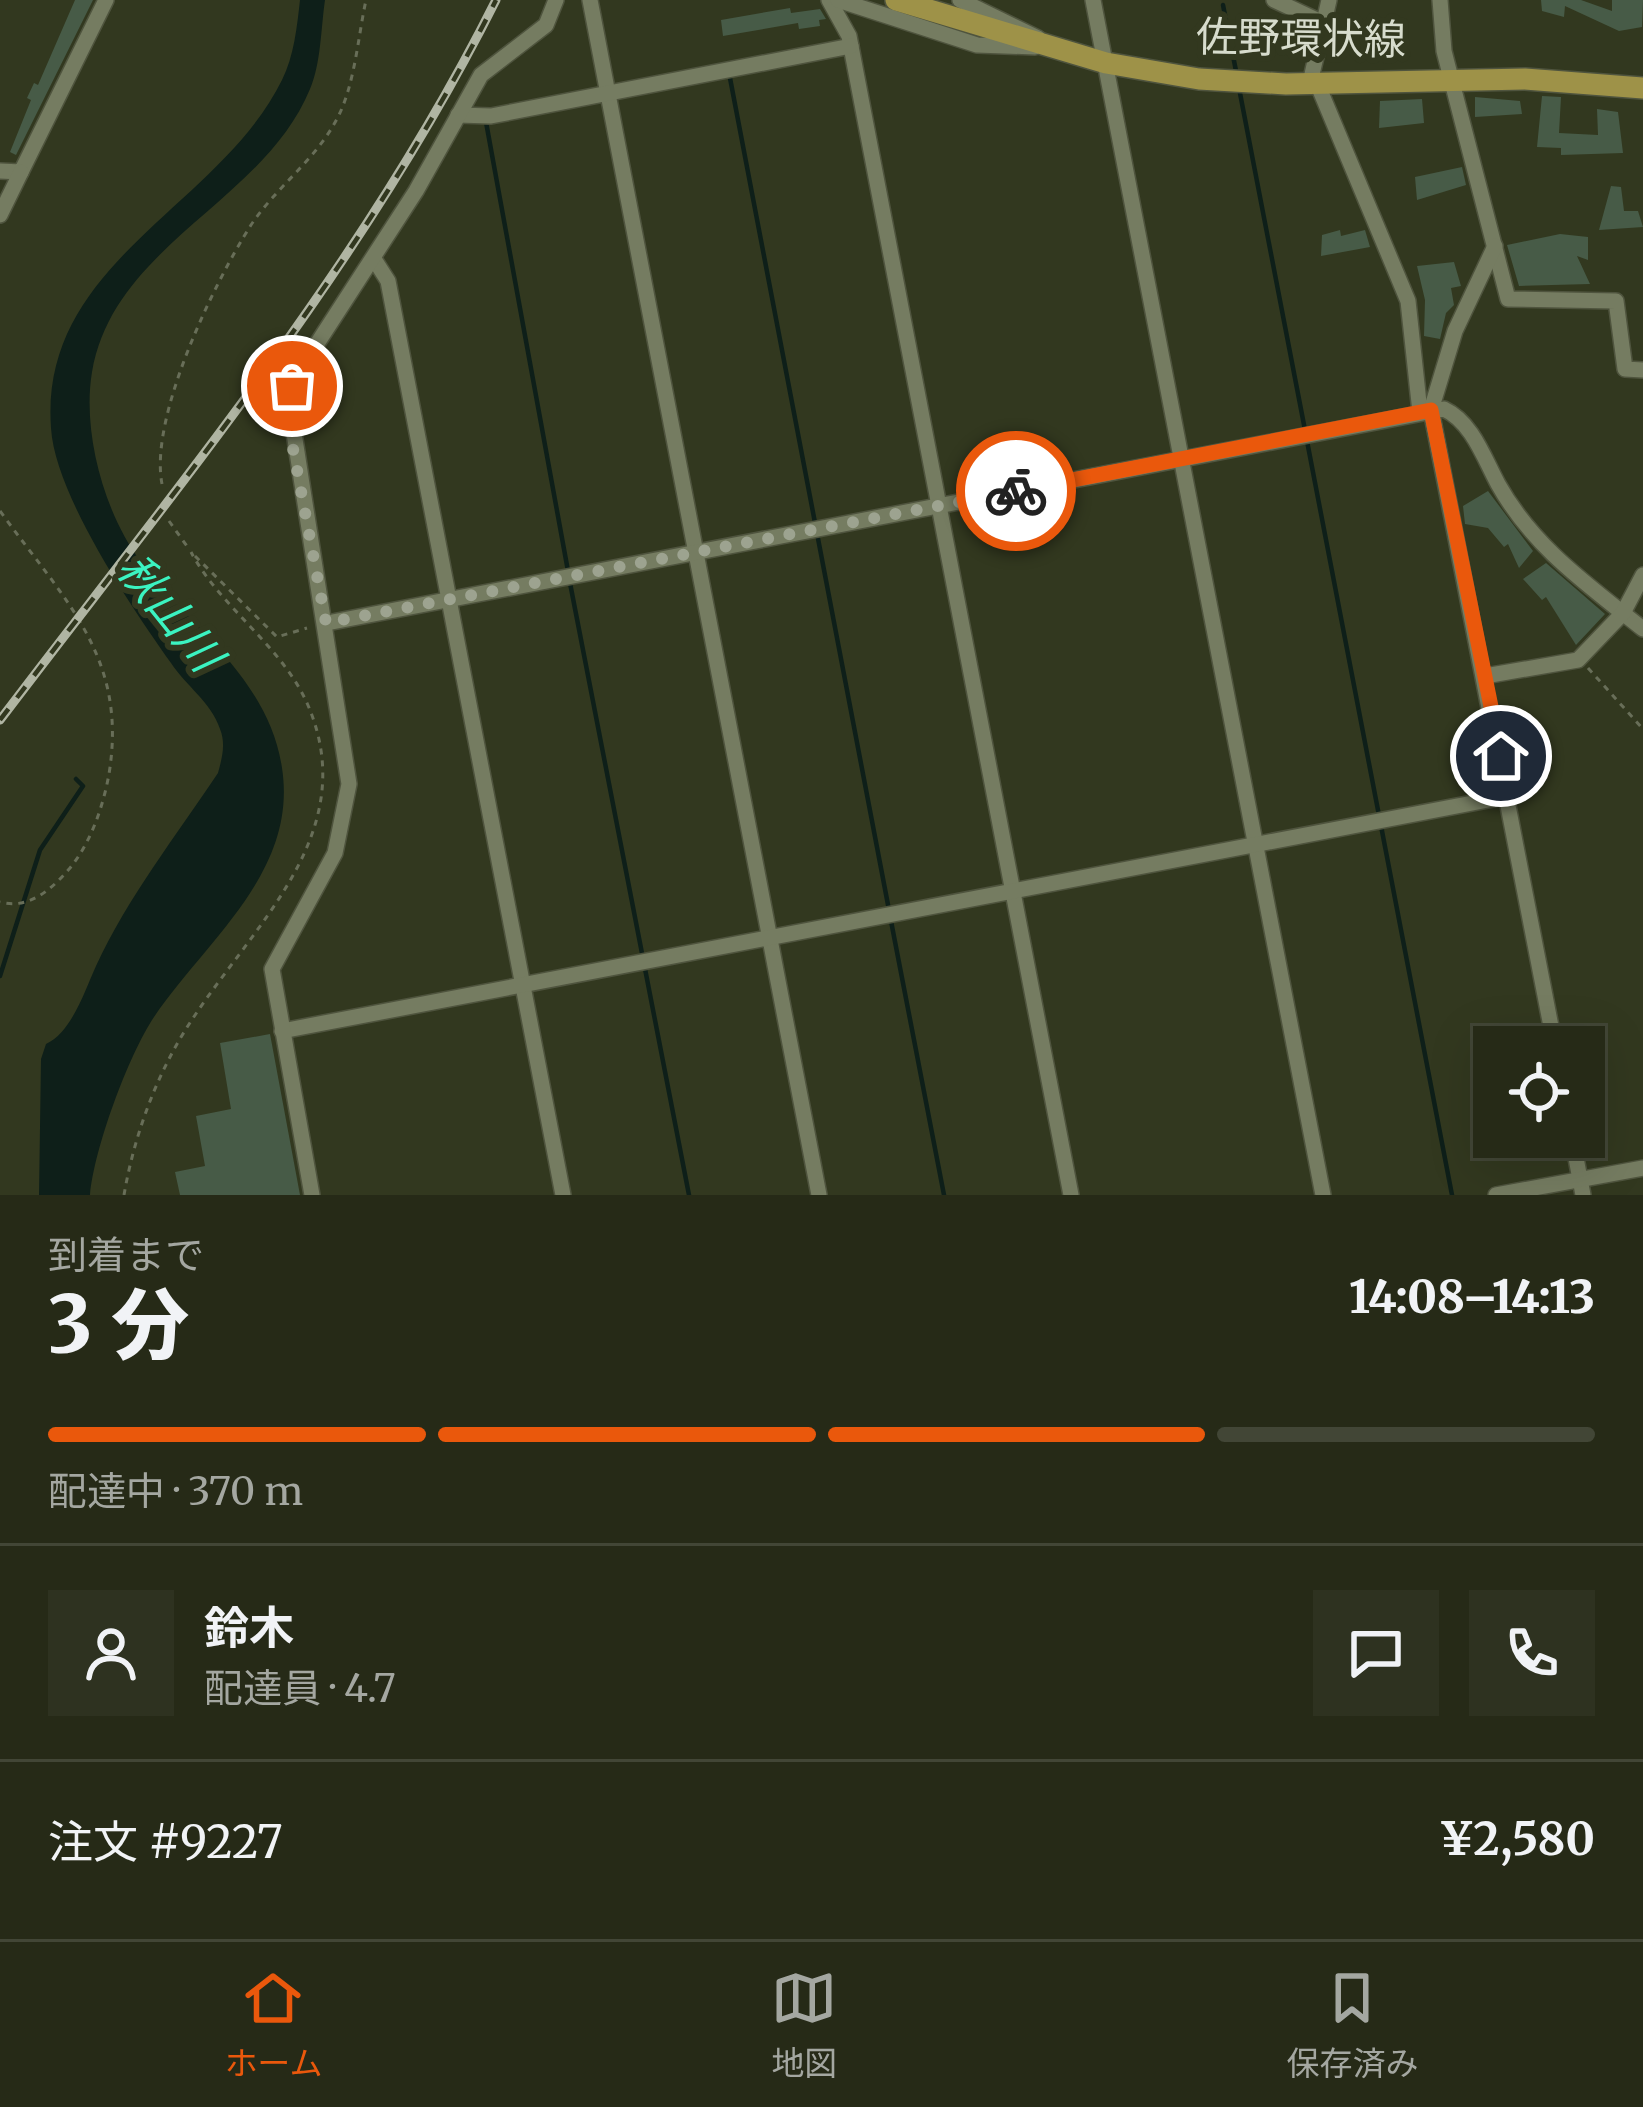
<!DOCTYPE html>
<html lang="ja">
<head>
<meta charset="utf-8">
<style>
	body { margin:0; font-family:Merriweather,"Noto Sans JP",serif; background:#2e3220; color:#f1f3f6; height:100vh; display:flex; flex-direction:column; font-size:45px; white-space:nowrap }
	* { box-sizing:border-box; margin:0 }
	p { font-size:39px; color:#a4a7a1 }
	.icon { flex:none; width:66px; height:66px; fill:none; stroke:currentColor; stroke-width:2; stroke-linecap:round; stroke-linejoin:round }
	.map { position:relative; height:1195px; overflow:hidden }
	.details { display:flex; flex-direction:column; background:#262a17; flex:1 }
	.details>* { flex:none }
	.controls { position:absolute; left:1473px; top:1026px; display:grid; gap:24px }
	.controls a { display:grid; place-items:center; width:132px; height:132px; border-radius:0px; background:#262a17; box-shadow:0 12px 48px #0002,0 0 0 3px #424636; font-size:60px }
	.pin { position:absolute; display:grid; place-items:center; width:102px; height:102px; color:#fff; margin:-51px; border:6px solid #fff; border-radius:50%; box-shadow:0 3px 12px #0007 }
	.courier { position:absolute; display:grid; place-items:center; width:120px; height:120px; margin:-60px; border:9px solid #ea580c; border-radius:50%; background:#fff; color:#222; box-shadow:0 3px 15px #0007 }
	.headline em { font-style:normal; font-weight:800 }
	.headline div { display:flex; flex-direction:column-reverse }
	.headline { display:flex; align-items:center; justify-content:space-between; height:204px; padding:0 48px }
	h1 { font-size:78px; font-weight:800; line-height:90px }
	.bar { display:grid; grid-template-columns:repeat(4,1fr); gap:18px 12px; align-content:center; height:144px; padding:0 48px }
	.bar i { height:15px; border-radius:9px; background:#424636 }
	.bar .selected { background:#ea580c }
	.bar p { grid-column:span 4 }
	.line { display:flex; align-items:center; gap:30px; padding:0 48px; border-top:3px solid #424636 }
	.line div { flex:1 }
	.round { display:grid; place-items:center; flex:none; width:126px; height:126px; border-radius:0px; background:#2e3220 }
	.tab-bar { display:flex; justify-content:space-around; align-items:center; height:168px; border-top:3px solid #424636; background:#262a17; font-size:33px; color:#a4a7a1 }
	.tab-bar a { display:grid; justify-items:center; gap:6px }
	.tab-bar .selected { color:#ea580c }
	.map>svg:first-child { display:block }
	.water { fill:#0e1f19 }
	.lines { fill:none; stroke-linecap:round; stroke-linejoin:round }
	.stream { stroke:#0e1f19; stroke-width:4.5 }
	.building { fill:#475b47 }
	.minor-casing { stroke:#4f543e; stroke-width:18 }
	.major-casing { stroke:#4f543e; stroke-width:24 }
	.path { stroke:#686e58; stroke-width:3; stroke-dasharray:6 6; stroke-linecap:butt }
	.minor { stroke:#757c61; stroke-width:15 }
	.major { stroke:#9e9248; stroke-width:21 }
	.rail-casing { stroke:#b0b5a3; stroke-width:9 }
	.rail { stroke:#32381f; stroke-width:4.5; stroke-dasharray:14; stroke-linecap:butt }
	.done { stroke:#9da390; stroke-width:12; stroke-dasharray:0 21.6 }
	.route { stroke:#ea580c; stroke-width:15 }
	.labels { text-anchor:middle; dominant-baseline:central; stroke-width:12; stroke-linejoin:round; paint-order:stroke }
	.street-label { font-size:42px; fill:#d7dccd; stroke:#32381f }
	.water-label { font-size:45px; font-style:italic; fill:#3bf3c1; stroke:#32381f }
</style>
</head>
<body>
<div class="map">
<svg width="1643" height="1195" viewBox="0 0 1643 1195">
	<rect width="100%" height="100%" fill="#32381f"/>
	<path class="water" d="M300,0H325C321,27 321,64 310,89C263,203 114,244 92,372C82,432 104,513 141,562C191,628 269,679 282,768C298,872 207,939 154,1017C128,1056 94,1149 90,1195H39L41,1059L46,1044C72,1032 85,990 96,966C128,897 176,836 218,773C222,758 226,744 220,729C211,702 186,686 171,663C132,608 55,495 51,428C39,262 219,208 282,80C294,56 297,27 300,0Z"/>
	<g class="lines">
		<g class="stream">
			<polyline points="1223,5 1237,76"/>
			<polyline points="730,78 889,910"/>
			<polyline points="1239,88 1305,430"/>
			<polyline points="486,122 568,571"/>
			<polyline points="1307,441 1452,1195"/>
			<polyline points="570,583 689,1195"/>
			<polyline points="891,921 944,1195"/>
			<polyline points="0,976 40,850 83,786 76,779"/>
		</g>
	</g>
	<g class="building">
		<polygon points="75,0 93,0 16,155 10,152 31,100 27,98 34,83 38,85"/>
		<polygon points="1541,0 1581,0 1612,11 1612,0 1643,0 1642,27 1619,31 1565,6 1564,17 1542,11"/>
		<polygon points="790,8 791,13 820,9 826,19 819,20 820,26 799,29 798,23 723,36 721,20"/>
		<polygon points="1542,96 1561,97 1559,133 1598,135 1597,109 1618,112 1623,153 1561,155 1561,148 1537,147"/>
		<polygon points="1475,97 1520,101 1522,114 1475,117"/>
		<polygon points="1422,99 1424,123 1379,128 1380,101"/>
		<polygon points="1462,167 1466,185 1417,200 1415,177"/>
		<polygon points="1611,186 1621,187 1624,211 1638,211 1643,227 1599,230"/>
		<polygon points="1340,230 1341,236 1365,230 1370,247 1321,256 1322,235"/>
		<polygon points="1560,234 1588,237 1588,260 1577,256 1590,284 1519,286 1507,245"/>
		<polygon points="1454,262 1461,286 1451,288 1454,305 1446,313 1440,339 1424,336 1425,300 1417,266"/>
		<polygon points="1488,491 1533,551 1519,568 1508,544 1504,547 1488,528 1465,524 1463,506"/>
		<polygon points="1546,563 1605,614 1576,645 1546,597 1542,600 1523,579"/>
		<polygon points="270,1034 300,1195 180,1195 175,1172 205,1166 196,1116 231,1109 220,1043"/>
	</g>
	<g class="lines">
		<defs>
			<g id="minor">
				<polyline points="590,0 819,1195"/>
				<polyline points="829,0 849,36 1071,1195"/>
				<polyline points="838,0 977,45 1035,47"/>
				<polyline points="960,0 1038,38"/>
				<polyline points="1093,0 1323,1195"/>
				<polyline points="1274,0 1321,22"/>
				<polyline points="1440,0 1444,51 1508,299 1616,301 1625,369 1643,370"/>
				<polyline points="1310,83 1329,0"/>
				<polyline points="1317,83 1408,301 1420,412"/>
				<polyline points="458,115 491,116 851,46"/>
				<polyline points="0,171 21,172 106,0"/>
				<polyline points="0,215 21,172"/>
				<polyline points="1495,246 1455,331 1431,410 1555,1047"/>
				<polyline points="374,259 388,281 563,1195"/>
				<path d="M327,623L1444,409C1472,422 1484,458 1498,484C1533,547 1588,585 1643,629"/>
				<polyline points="1485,676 1578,660 1623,613 1643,575"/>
				<polyline points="282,1031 1509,796"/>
				<polyline points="1572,1137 1583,1195"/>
				<polyline points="312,1195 272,969 335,853 349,784 289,401 300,370 416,191 481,75 546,25 556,0"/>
				<polyline points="1496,1195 1643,1168"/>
			</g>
			<polyline id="major" points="896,0 1106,63 1199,79 1286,84 1525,79 1643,88"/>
		</defs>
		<use href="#minor" class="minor-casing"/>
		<use href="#major" class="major-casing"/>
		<g class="path">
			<path d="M162,484C149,417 214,283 251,225C277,186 316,160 338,117C355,83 358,37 366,0"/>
			<path d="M0,511C65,601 128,657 109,774C103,807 91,842 70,868C52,889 29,910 0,902"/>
			<polyline points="169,521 189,549"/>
			<polyline points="195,556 277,637 307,628"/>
			<polyline points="1588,668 1643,729"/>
			<path d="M124,1195C132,1148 148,1099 170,1057C228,943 370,846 307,703C281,645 220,607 191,552"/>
		</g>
		<use href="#minor" class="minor"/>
		<use href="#major" class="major"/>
		<defs>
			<path id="rail" d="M0,720C176,488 365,262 496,0"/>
		</defs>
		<use href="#rail" class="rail-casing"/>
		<use href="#rail" class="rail"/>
	</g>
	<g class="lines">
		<polyline class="done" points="292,386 287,417 326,623 1016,491"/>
		<polyline class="route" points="1016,491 1431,410 1501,756"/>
	</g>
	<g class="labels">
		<g class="street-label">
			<text transform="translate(1301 38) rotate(1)">佐野環状線</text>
		</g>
		<g class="water-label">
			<text transform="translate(170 612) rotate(51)">秋山川</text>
		</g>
	</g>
</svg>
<div class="controls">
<a><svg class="icon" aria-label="locate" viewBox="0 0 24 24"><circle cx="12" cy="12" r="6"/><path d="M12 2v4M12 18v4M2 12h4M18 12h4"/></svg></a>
</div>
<div class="pin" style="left:292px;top:386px;background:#ea580c"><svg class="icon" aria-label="bag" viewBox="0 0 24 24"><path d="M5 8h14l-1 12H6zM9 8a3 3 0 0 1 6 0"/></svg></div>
<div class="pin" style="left:1501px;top:756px;background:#1f2937"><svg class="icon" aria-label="home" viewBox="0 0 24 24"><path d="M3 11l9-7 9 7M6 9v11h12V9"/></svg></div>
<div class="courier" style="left:1016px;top:491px"><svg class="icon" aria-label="bike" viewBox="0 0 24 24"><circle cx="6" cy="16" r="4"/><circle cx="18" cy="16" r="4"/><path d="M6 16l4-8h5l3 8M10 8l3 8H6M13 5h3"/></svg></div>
</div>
<section class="details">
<div class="headline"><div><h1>3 分</h1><p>到着まで</p></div><em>14:08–14:13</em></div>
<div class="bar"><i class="selected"></i><i class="selected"></i><i class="selected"></i><i></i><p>配達中 · 370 m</p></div>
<div class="line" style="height:216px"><a class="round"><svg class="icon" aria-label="person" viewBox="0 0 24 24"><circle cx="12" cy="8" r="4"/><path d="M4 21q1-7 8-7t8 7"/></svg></a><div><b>鈴木</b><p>配達員 · 4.7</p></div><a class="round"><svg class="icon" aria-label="chat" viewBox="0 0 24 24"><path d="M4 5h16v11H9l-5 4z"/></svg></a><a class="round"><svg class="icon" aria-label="phone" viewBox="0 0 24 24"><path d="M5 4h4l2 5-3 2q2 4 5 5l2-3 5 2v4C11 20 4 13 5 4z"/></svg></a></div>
<div class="line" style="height:156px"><div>注文 #9227</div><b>¥2,580</b></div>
</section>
<nav class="tab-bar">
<a class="selected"><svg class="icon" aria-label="home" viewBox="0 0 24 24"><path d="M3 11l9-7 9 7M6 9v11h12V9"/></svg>ホーム</a>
<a><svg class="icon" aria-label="map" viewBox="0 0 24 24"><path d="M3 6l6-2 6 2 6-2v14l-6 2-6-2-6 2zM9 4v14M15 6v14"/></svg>地図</a>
<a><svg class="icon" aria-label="saved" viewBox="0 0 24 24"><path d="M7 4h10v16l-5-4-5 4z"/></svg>保存済み</a>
</nav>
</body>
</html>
